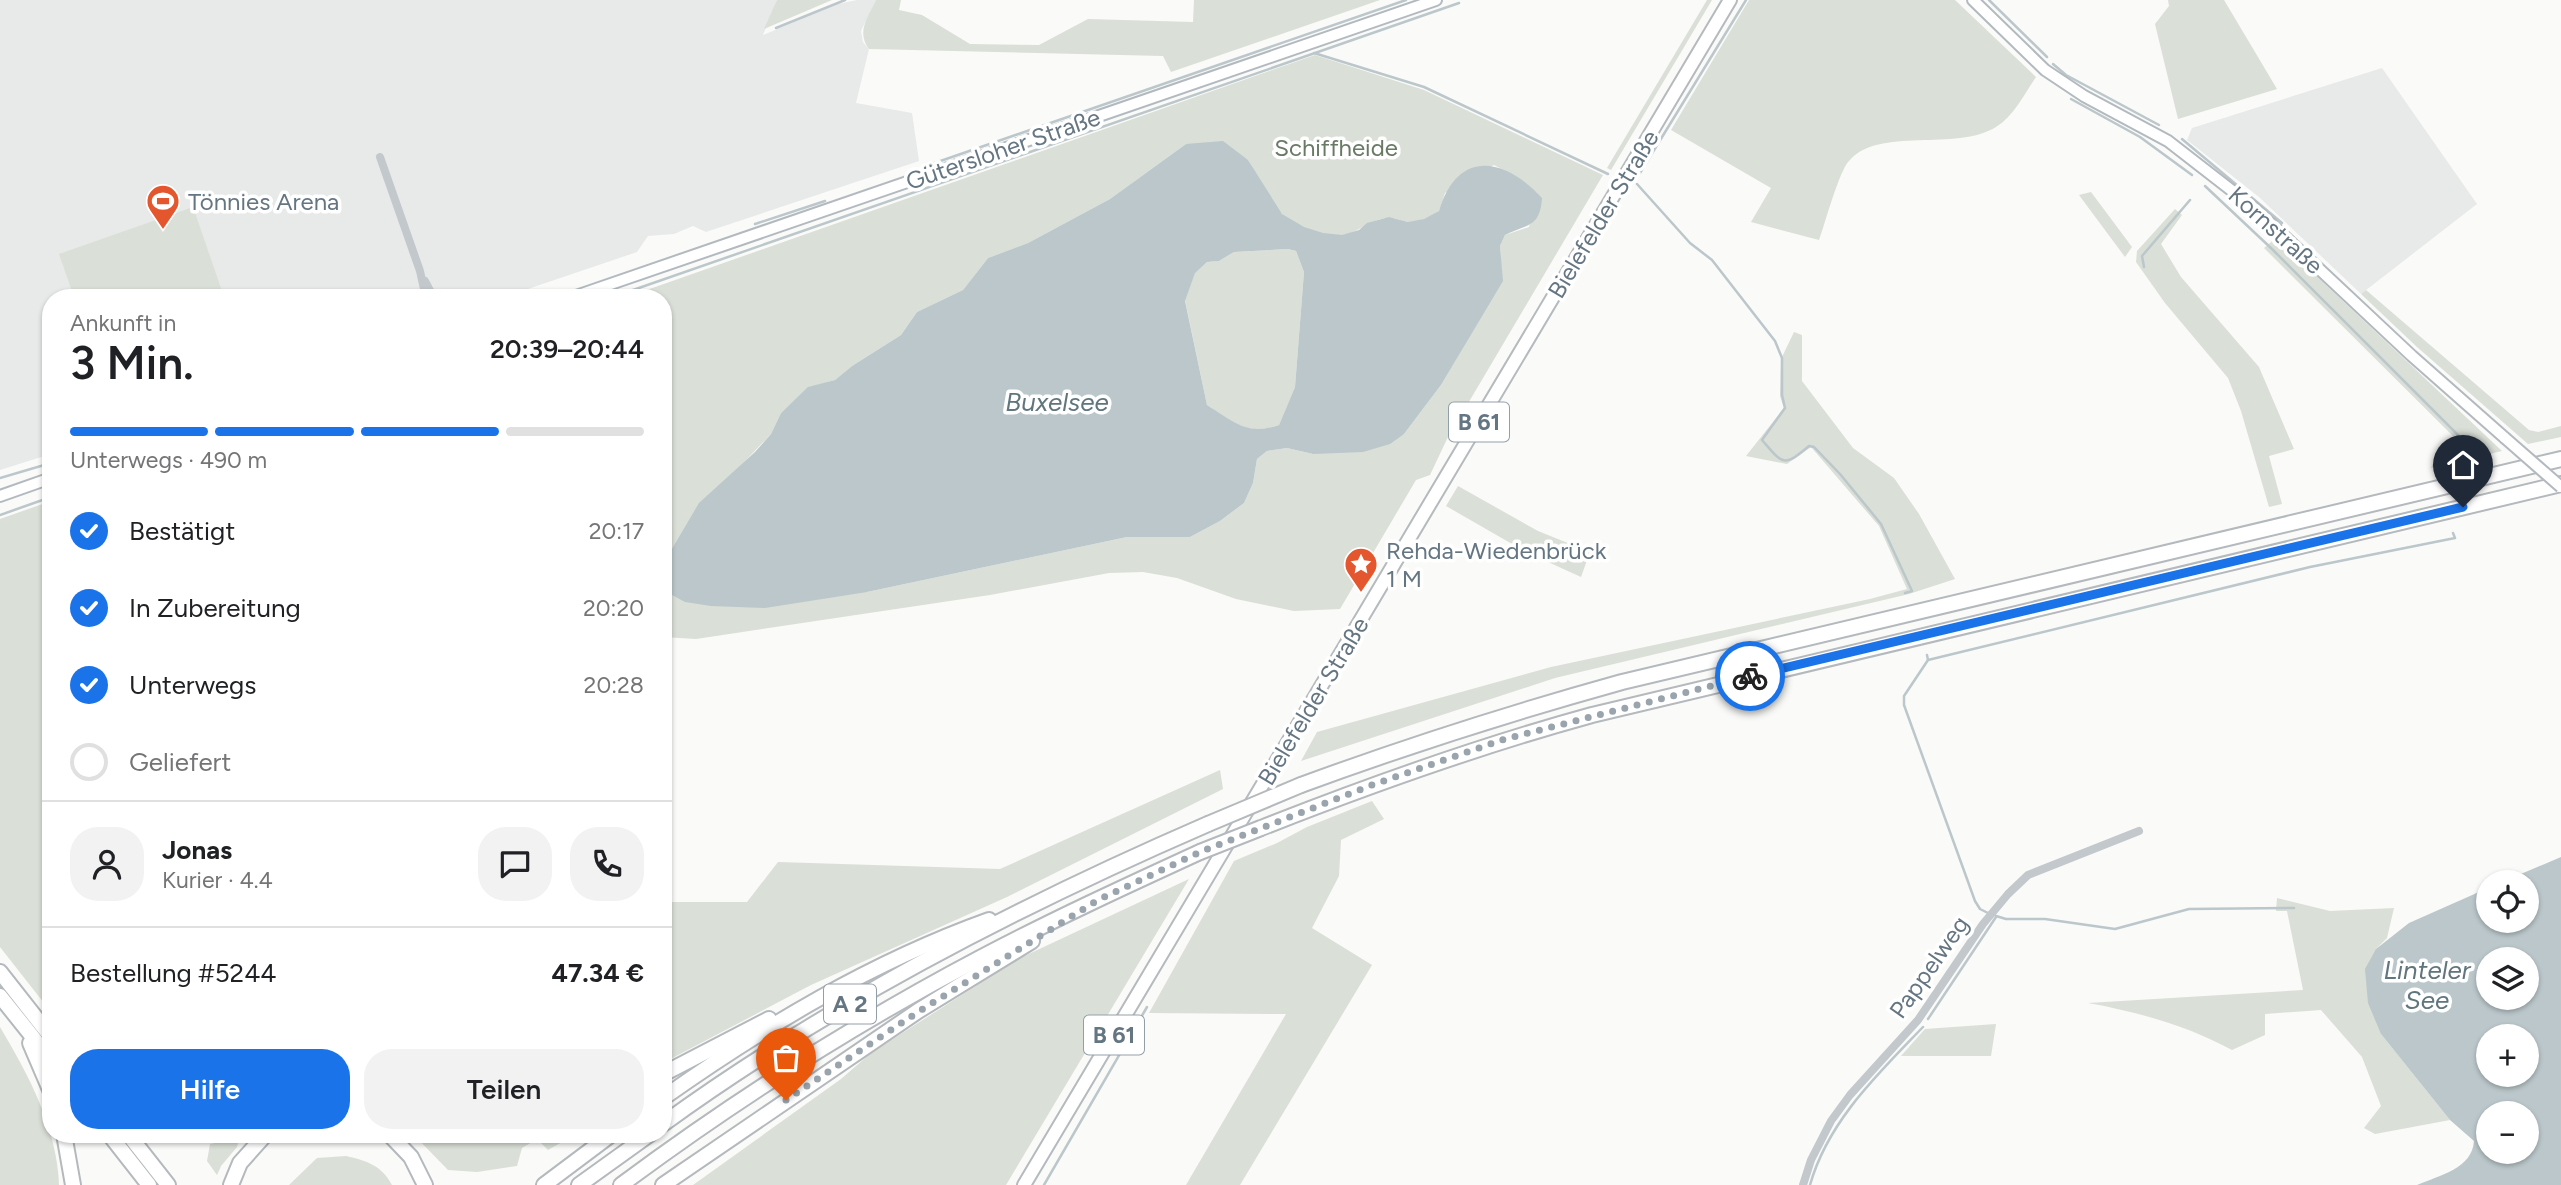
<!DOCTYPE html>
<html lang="de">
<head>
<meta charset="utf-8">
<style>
	body { margin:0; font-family:Figtree,sans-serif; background:#f2f2f2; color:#202124; height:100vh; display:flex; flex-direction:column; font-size:26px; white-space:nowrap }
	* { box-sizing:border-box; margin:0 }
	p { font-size:23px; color:#757577 }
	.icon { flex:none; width:38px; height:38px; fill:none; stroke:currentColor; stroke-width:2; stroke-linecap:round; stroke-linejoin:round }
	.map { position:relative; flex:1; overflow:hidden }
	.sheet { position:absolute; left:42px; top:289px; width:630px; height:854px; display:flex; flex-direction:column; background:#fff; border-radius:28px; box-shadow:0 2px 5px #0004 }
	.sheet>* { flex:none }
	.tools { position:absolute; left:2476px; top:870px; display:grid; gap:14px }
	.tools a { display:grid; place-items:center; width:63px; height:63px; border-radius:50%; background:#fff; box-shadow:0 2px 5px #0004; font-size:35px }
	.pin { position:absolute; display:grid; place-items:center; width:60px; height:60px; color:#fff; margin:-72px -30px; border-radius:50% 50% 50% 0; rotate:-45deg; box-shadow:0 0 7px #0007 }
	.pin .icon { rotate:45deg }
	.courier { position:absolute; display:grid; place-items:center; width:70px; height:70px; margin:-35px; border:5px solid #1a73e8; border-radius:50%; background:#fff; color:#222; box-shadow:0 2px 9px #0007 }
	.summary em { font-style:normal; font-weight:600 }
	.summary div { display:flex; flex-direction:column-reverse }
	.summary { display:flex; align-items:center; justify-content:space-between; height:119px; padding:0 28px }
	h1 { font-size:46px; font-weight:600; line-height:52px }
	.bar { display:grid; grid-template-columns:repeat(4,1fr); gap:10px 7px; align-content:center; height:84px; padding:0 28px }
	.bar i { height:9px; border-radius:5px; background:#e0e0e0 }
	.bar .current { background:#1a73e8 }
	.bar p { grid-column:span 4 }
	.line { display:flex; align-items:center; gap:18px; padding:0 28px; border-top:2px solid #e0e0e0 }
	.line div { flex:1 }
	.round { display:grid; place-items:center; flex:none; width:74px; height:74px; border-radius:28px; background:#f2f2f2 }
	ol { padding:0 28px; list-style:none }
	li { display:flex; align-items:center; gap:21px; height:77px }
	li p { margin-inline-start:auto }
	li .icon { padding:7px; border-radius:50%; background:#1a73e8; color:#fff; stroke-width:4 }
	li:last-child { color:#757577 }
	li i { width:38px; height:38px; border:4px solid #e0e0e0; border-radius:50% }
	.action { display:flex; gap:14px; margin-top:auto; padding:14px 28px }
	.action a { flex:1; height:80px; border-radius:28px; background:#1a73e8; color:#fff; font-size:28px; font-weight:600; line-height:80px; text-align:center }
	.action a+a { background:#f2f2f2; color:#202124 }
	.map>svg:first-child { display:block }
	.built { fill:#e8e9e9 }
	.green { fill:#dadfd7; fill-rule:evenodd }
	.water { fill:#bbc7cb; fill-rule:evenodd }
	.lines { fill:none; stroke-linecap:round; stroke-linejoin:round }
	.stream { stroke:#bbc7cb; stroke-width:2.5 }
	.secondary-casing { stroke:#b3babf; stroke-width:14 }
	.primary-casing { stroke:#b5babe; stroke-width:16 }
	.highway-casing { stroke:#b4b9bd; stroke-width:18 }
	.street { stroke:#c3c8cc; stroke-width:8 }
	.secondary { stroke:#fff; stroke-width:10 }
	.primary { stroke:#fff; stroke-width:12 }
	.highway { stroke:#fff; stroke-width:14 }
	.secondary-bridge-casing { stroke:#b3babf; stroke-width:14; stroke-linecap:butt }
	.highway-bridge-casing { stroke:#b4b9bd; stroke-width:18; stroke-linecap:butt }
	.secondary-bridge { stroke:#fff; stroke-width:10 }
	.highway-bridge { stroke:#fff; stroke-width:14 }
	.done { stroke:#99a4ac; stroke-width:7; stroke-dasharray:0 12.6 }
	.route { stroke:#1a73e8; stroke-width:9 }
	.labels { text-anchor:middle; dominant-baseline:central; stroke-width:7; stroke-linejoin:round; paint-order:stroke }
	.shield { fill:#fff; stroke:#939fa8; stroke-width:2 }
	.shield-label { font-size:23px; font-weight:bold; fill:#657683 }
	.park-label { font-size:24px; fill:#687a64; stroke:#fff }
	.street-label { font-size:24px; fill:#657683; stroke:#fff }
	.poi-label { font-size:24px; fill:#657683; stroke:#fff; text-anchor:start }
	.water-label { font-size:26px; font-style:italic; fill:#60757c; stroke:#fff }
</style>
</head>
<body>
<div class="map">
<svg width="2561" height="1185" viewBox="0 0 2561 1185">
	<rect width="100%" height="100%" fill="#fafaf8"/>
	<g class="built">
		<polygon points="0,0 777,0 763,35 838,4 857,0 876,0 861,31 863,42 869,49 856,103 912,113 919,161 706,232 693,226 674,234 648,236 637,252 504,297 51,298 51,454 0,470"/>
		<polygon points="2382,68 2477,204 2361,294 2259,197 2187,140 2192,128"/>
	</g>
	<g class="green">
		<polygon points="777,0 832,0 764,29"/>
		<path d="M876,0H901L899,10L922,15L970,44L1039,45L1088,19L1193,22L1194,0H1380L1171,72L1163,56L869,49C856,32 868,17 876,0Z"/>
		<polygon points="1707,0 1712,0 1611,170 1607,168"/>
		<path d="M1749,0H1955L2036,77C2025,93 2014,116 1996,127C1956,152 1878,126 1849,161C1839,171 1825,224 1819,240L1751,222L1771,188L1671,130Z"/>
		<polygon points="2168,0 2224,0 2277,89 2178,119 2155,24 2169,6"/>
		<path d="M1315,55L1424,90L1603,175L1447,439L1430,475L1416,480L1340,609L1294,611L1236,599L1177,578L1143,572L1109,573L990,595L696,639L663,637V298H624ZM1186,144L1248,160C1257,175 1270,203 1283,215C1296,226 1325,238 1343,235C1360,232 1370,219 1388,218C1395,217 1402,222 1409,222C1420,222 1430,217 1439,211L1445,193L1494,165L1515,176L1537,193L1529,227L1505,235L1500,246L1502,281L1441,385L1404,434L1313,454L1287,448L1267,451L1257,459L1253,483L1244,503L1220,521L1190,537H1127L867,592L730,477L771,434L781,413L808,388L835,380L852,366L901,335L917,312L963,290L988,258L1028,243L1110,199Z"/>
		<polygon points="2091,192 2132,247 2125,257 2079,195"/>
		<polygon points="193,207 224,297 74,297 59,254"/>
		<polygon points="2175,209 2182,215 2161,244 2181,277 2259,367 2294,449 2269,456 2282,504 2269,507 2241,411 2228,378 2165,303 2136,262 2137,251"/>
		<polygon points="2276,238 2502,451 2431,468 2437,455 2462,445 2264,248"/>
		<path d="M1288,249L1296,251L1304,272L1295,387L1279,425C1245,436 1236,423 1207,405L1185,300L1195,272L1207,262L1219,261L1234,252Z"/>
		<polygon points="2366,290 2529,430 2538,432 2561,426 2561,437 2528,444 2417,347 2361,294"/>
		<polygon points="1794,332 1802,335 1802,381 1853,448 1894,478 1919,514 1955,579 1909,594 1555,678 1301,761 1317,732 1551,667 1870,599 1907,589 1879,526 1811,447 1787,464 1746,456 1784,408 1780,396 1781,359"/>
		<polygon points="1458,486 1538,531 1590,552 1581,577 1526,552 1446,506"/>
		<polygon points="51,501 51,1012 0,947 0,519"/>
		<polygon points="1220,770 1223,789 1007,897 811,985 663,1063 663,902 747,902 778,862 1000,869"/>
		<polygon points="1372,801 1384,819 1341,840 1339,876 1312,928 1372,965 1240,1185 1186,1185 1286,1014 1149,1013 1234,861 1277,843 1307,827"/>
		<polygon points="1189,879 1006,1185 693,1185 841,1079 871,1053 1018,959"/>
		<path d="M2277,898L2330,911L2394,908L2387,938L2376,949L2381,1034L2450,1120L2375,1134L2364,1128L2381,1106L2362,1057L2321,1010L2265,1014V1035L2232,1050C2188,1026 2138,1012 2088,1003L2303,990L2287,911H2276Z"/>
		<polygon points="1996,1024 1991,1056 1901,1056 1925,1029"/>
		<path d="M0,1027C28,1074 57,1128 59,1185H0Z"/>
		<polygon points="413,1134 576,1134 548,1150 537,1139 522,1148 517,1166 477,1172 448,1170"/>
		<polygon points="230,1140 238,1143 237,1147 221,1166 217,1175 207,1161 210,1144"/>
		<path d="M346,1156C367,1161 381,1165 392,1185H289L317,1158Z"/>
	</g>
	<g class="water">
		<path d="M1223,141L1248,160L1282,214L1304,227L1323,233L1342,235L1359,230L1367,223L1389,217L1408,222L1424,219L1439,211C1458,149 1504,157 1542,198C1540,228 1527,224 1505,235L1500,246L1503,281L1441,385L1404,434L1390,444L1363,452L1313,454L1287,448L1267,451L1257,459L1253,483L1244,503L1220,521L1190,537H1127L867,592L765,608L711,606L685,602L663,590L669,554L699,503L755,452L771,434L781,413L808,387L835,380L852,366L901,335L917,312L963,290L988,258L1028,243L1110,199L1186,144ZM1288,249L1296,251L1304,272L1295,387L1279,425C1246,436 1235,422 1207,405L1185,301L1195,273L1207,262L1219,261L1234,252Z"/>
		<path d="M2561,857V1185H2417C2440,1175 2472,1169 2474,1141L2450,1120L2381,1034L2368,1003L2365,969L2376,949L2409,923L2488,888V920H2527V882H2502ZM2488,959H2527V998H2488ZM2488,1036H2527V1074H2488ZM2488,1113H2527V1152H2488Z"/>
	</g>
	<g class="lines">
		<g class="stream">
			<polyline points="1989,0 2047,57"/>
			<polyline points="776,28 845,0"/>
			<polyline points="1314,53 1424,87 1608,174"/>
			<polyline points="2053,64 2066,75 2159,125"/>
			<polyline points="2071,99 2140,137 2192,175"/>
			<polyline points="2182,139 2282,223"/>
			<polyline points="926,166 1406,0"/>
			<polyline points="1640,173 1746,0"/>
			<path d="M1637,184L1690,243L1712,260L1775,341L1782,358V395L1785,408L1762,440C1783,464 1783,468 1809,446L1814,447L1840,474L1881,524L1912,591L1905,593"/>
			<polyline points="2205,186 2272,249 2469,446 2438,459 2436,465"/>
			<polyline points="755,224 825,201"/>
			<polyline points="2144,267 2142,256 2190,200"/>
			<polyline points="610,298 1459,3"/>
			<polyline points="0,478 51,463"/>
			<polyline points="0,515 51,497"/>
			<polyline points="1927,655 1928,660 1904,696 1904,705 1975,901 1980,909 1988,913"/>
			<polyline points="1928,660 2310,567 2455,538 2453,533"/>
			<polyline points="1996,916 2006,919 2045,919 2115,929 2189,909 2294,908"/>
			<polyline points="1928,1019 1996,917"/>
			<polyline points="1044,1185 1147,1007"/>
			<path d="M1810,1185C1828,1121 1878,1074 1923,1027"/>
		</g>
		<defs>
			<g id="secondary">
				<polyline points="1973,0 2045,70 2084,96 2168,141 2253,207 2412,356 2505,438"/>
				<polyline points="570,298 1436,0"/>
				<polyline points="0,496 51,478"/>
			</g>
			<polyline id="primary" points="1024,1185 1730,0"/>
			<g id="highway">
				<path d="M1301,785C1407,746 1514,712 1622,682L2561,459"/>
				<path d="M1261,828C1370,785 1479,746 1592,715L2561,484"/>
				<polyline points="0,972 51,1037"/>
				<polyline points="0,996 51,1060"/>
				<polyline points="30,1043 51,1092"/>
				<polyline points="663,1074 769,1019"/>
				<path d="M663,1098C765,1026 872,962 989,920"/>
				<path d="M663,1124C828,1004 1021,905 1208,824"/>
				<polyline points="64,1134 73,1185"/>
				<polyline points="109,1134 149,1185"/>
				<polyline points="128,1134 168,1185"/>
				<polyline points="389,1134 411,1157 425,1185"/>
				<polyline points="231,1185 240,1163 266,1134"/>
				<polyline points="544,1185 612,1134"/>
				<polyline points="579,1185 650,1134"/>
				<path d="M621,1185C734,1101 855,1024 980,958C1052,920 1126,886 1200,852"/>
				<polyline points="663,1185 918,1011 1032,941"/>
			</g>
		</defs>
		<use href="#secondary" class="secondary-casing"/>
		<use href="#primary" class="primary-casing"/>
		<use href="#highway" class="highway-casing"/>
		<g class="street">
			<polyline points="380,157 420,271 426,298"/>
			<polyline points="425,281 434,298"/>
			<polyline points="1803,1185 1811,1160 1831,1121 1850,1095 1918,1020 1983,924 2008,894 2028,875 2139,831"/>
		</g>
		<use href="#secondary" class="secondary"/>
		<use href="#primary" class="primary"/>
		<use href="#highway" class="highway"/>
		<defs>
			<polyline id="secondary-bridge" points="2505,438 2561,487"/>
			<g id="highway-bridge">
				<polyline points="1208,824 1301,785"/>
				<polyline points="1200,852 1261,828"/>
			</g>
		</defs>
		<use href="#secondary-bridge" class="secondary-bridge-casing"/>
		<use href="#highway-bridge" class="highway-bridge-casing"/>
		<use href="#secondary-bridge" class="secondary-bridge"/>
		<use href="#highway-bridge" class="highway-bridge"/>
	</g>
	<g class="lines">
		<polyline class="done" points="786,1100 918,1012 1098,900 1200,852 1372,785 1505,739 1750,676"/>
		<polyline class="route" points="1750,676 2463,507"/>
	</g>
	<defs>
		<symbol id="stadium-pin" viewBox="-11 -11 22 30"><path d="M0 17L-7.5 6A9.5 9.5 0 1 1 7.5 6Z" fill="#e4572e" stroke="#fff"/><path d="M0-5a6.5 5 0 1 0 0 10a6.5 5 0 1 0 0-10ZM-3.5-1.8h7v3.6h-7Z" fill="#fff"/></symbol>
		<symbol id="sight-pin" viewBox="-11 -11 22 30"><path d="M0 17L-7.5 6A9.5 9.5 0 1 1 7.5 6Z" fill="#e4572e" stroke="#fff"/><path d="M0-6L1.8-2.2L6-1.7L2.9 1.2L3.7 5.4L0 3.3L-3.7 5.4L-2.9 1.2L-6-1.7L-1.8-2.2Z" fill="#fff"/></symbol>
	</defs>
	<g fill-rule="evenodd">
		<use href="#stadium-pin" x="144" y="182" width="38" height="52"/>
		<use href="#sight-pin" x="1342" y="545" width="38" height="52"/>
	</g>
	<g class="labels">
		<g class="shield">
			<rect x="1449" y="402.5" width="60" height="39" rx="5"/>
			<rect x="824" y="984.5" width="52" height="39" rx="5"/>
			<rect x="1084" y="1015.5" width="60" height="39" rx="5"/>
		</g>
		<g class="shield-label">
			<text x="1479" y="422">B 61</text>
			<text x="850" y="1004">A 2</text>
			<text x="1114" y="1035">B 61</text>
		</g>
		<g class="park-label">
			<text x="1336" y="147">Schiffheide</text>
		</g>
		<g class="street-label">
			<text transform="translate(1003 149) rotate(-19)">Gütersloher Straße</text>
			<text transform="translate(1603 214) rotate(-59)">Bielefelder Straße</text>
			<text transform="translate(2276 230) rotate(42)">Kornstraße</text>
			<text transform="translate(1313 701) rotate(-59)">Bielefelder Straße</text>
			<text transform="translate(1929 967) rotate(-55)">Pappelweg</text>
		</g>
		<g class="poi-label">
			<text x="188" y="201">Tönnies Arena</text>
			<text x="1386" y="550">Rehda-Wiedenbrück<tspan x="1386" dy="28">1 M</tspan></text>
		</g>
		<g class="water-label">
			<text x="1057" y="402">Buxelsee</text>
			<text x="2427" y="970">Linteler<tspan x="2427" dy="30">See</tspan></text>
		</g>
	</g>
</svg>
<div class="tools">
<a><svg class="icon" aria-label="locate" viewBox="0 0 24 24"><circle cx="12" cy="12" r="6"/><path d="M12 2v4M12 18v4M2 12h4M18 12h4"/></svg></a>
<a><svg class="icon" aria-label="layers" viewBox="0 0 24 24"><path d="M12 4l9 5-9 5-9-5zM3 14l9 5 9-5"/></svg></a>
<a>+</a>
<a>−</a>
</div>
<div class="pin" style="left:786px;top:1100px;background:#ea580c"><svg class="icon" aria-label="bag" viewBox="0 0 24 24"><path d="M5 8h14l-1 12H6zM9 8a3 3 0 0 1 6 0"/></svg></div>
<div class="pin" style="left:2463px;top:507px;background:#1f2937"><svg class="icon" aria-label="home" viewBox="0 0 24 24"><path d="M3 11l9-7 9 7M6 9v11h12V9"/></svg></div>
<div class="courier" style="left:1750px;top:676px"><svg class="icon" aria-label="bike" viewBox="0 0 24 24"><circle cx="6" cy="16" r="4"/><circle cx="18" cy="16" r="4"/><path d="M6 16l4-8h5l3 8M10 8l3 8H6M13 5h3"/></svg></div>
<section class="sheet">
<div class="summary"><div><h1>3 Min.</h1><p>Ankunft in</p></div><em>20:39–20:44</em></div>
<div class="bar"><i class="current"></i><i class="current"></i><i class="current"></i><i></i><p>Unterwegs · 490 m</p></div>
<ol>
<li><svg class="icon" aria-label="check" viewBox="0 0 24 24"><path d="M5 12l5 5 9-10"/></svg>Bestätigt<p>20:17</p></li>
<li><svg class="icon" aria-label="check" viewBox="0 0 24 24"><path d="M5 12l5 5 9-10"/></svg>In Zubereitung<p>20:20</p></li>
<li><svg class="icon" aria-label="check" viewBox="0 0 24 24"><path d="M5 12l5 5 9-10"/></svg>Unterwegs<p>20:28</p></li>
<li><i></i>Geliefert</li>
</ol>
<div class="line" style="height:126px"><a class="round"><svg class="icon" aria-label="person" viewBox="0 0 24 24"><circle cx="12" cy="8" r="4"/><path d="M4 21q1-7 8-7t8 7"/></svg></a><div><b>Jonas</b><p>Kurier · 4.4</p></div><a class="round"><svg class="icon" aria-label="chat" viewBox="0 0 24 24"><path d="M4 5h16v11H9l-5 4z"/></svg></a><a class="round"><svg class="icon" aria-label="phone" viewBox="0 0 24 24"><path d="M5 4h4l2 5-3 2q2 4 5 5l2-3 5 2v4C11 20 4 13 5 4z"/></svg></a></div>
<div class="line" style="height:91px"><div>Bestellung #5244</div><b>47.34 €</b></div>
<div class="action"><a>Hilfe</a><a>Teilen</a></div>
</section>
</div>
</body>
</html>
